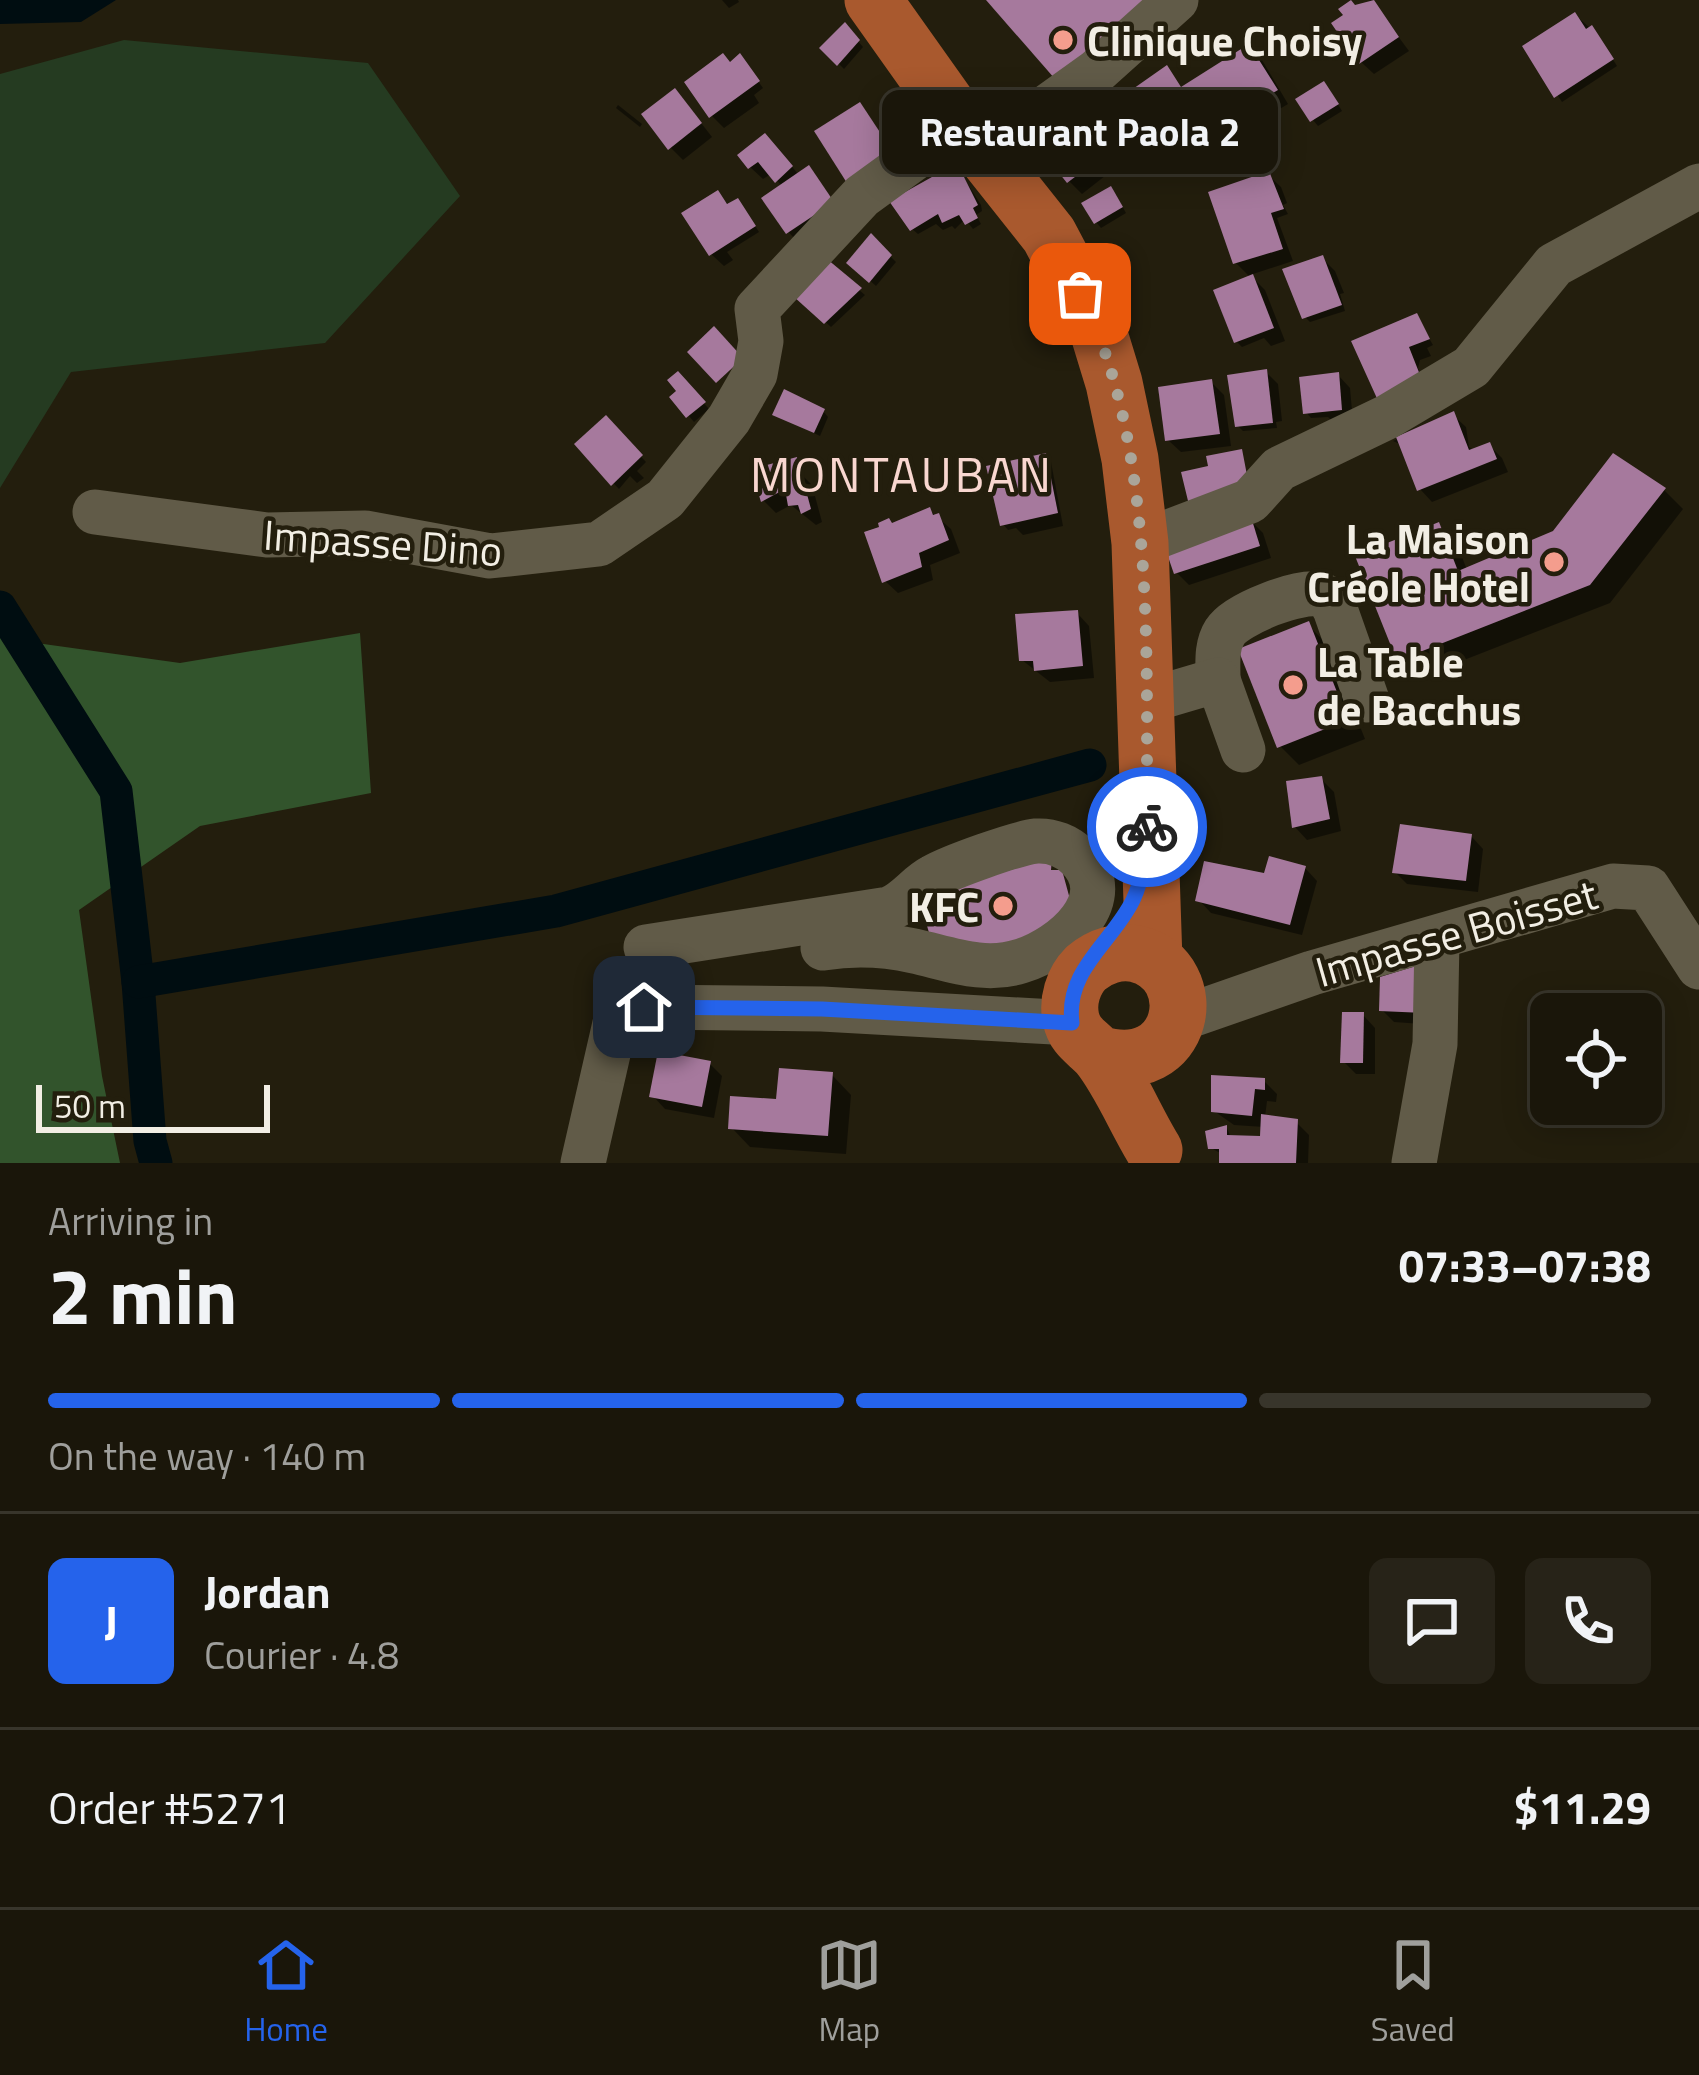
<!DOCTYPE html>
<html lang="en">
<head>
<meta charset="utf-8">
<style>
	body { margin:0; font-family:"Titillium Web",sans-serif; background:#272318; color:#f1f3f6; height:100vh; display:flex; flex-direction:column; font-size:45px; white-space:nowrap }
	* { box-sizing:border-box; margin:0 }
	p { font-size:39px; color:#9f9f9c }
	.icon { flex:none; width:66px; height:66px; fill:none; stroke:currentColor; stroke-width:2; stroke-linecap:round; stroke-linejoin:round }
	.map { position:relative; height:1163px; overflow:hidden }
	.sheet { display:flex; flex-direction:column; background:#1a160a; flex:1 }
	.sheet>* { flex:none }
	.tools { position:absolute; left:1530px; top:993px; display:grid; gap:24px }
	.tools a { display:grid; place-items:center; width:132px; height:132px; border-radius:18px; background:#1a160a; box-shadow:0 6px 30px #0003,0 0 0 3px #38352b; font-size:60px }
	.scale { position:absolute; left:36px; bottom:30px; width:234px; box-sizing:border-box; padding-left:12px; border:6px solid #f2eee4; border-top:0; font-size:33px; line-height:42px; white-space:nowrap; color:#f2eee4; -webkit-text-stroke:9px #231e0d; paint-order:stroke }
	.pin { position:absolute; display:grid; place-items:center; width:102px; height:102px; color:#fff; margin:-51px; border-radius:24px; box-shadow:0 6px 18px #0006 }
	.courier { position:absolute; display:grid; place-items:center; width:120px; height:120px; margin:-60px; border:9px solid #2563eb; border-radius:50%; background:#fff; color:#222; box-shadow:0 3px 15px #0007 }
	.bubble { position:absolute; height:84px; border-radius:18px; background:#1a160a; box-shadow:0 6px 30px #0003,0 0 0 3px #38352b; font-size:39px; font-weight:700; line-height:84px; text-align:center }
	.summary em { font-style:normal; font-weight:700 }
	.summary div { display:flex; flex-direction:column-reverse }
	.summary { display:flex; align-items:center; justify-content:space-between; height:204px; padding:0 48px }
	h1 { font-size:78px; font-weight:700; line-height:90px }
	.bar { display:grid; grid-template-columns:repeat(4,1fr); gap:18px 12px; align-content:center; height:144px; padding:0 48px }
	.bar i { height:15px; border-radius:9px; background:#38352b }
	.bar .active { background:#2563eb }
	.bar p { grid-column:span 4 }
	.line { display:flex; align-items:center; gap:30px; padding:0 48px; border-top:3px solid #38352b }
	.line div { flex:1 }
	.round { display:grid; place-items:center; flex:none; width:126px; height:126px; border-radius:18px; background:#272318 }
	.menu { display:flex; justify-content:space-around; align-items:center; height:168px; border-top:3px solid #38352b; background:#1a160a; font-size:33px; color:#9f9f9c }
	.menu a { display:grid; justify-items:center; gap:6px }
	.menu .active { color:#2563eb }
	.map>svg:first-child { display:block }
	.green { fill:#253b21 }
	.forest { fill:#32542c }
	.water { fill:#000d11 }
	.shadow { fill:#0007 }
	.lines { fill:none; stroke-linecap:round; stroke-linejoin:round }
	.canal { stroke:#000d11; stroke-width:33 }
	.building { fill:#a6799d }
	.minor { stroke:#615b48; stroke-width:45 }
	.major { stroke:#a9592e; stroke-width:57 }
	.done { stroke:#aaa599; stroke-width:12; stroke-dasharray:0 21.6 }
	.route { stroke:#2563eb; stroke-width:15 }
	.poi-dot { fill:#f49d8d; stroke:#231e0d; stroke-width:4.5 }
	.labels { text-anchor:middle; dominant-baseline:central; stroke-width:9; stroke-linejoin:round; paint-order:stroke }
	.poi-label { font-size:42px; font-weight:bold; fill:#f2eee4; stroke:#231e0d; text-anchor:start }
	.street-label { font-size:42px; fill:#f2eee4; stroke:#231e0d }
	.quarter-label { font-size:48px; letter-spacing:3px; fill:#f9d7d0; stroke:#231e0d }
</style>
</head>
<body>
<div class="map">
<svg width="1699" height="1163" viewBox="0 0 1699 1163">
	<rect width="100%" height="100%" fill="#231e0d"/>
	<polygon class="green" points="124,40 368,63 460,196 325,343 71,372 0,488 0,74"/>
	<polygon class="forest" points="0,623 22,641 180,663 360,633 371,793 200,826 79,910 102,1076 120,1163 0,1163"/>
	<polygon class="water" points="0,0 116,0 81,22 0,24"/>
	<g class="shadow">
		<polygon points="722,0 738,0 739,2 729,8"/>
		<polygon points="1371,0 1409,51 1374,74 1361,62 1355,9"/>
		<polygon points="1575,15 1597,34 1617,66 1562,102 1526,47"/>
		<polygon points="845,26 863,47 844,69 823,48"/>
		<polygon points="1249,47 1262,60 1288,104 1229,139 1204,105 1200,107 1192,99 1173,110 1178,119 1153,135 1140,123 1181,90"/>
		<polygon points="745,63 763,88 754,95 759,103 724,128 712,116 731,65"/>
		<polygon points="1329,90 1342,111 1318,126 1313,120"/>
		<polygon points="618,105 642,124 640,127 616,108"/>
		<polygon points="687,105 712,137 683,160 671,148"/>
		<polygon points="1101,114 1125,141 1100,160 1110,172 1082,194 1069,181"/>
		<polygon points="777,149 799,175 808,169 844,215 794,238 783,226 783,187 771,174 763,179 750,167"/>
		<polygon points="957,167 981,205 982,211 976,215 981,224 973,229 965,219 955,229 952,226 943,230 936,224 918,234 912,229"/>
		<polygon points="1268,175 1281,187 1287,203 1283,205 1288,214 1277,218 1293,261 1250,275 1265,290 1285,341 1271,346 1264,338 1242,347 1236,341 1251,278 1236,263"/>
		<polygon points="717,194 730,206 743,207 759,232 727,252 733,260 724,266 711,254"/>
		<polygon points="1116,195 1126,213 1101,228 1096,222"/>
		<polygon points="871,237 896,262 876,286 850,263"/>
		<polygon points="1322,258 1335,271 1344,293 1340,294 1345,311 1310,322 1305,317"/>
		<polygon points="827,263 865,295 831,327 797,296"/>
		<polygon points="1416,316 1433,345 1427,348 1431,356 1420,360 1418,368 1428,391 1388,409"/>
		<polygon points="1266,372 1278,384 1282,421 1276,422 1277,428 1243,431 1238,426"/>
		<polygon points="678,375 709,409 694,422 673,397 680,392"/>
		<polygon points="1338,375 1350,388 1353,422 1335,424 1328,417 1311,418 1306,412"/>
		<polygon points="1211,382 1224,395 1231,446 1181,452 1168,440"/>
		<polygon points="823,411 828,417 820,436 776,414"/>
		<polygon points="1453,415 1466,427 1469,447 1474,451 1489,445 1502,458 1508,472 1432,502 1420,489 1402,445 1393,441"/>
		<polygon points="606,419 646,462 637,471 644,478 637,483 630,476 619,489 594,463"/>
		<polygon points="1045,457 1051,462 1063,526 1023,535 1016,528 1008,530 1003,524"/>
		<polygon points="796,460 802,466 804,473 800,473 812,485 822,522 816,525 791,505 776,513 764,501 755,471"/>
		<polygon points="1664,490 1683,509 1610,603 1418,678 1399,659 1438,525 1457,544 1467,570"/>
		<polygon points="930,511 951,529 960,553 930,565 933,580 898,593 885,581 892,526"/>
		<polygon points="1250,520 1263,533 1271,558 1189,585 1176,572"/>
		<polygon points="1077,613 1089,626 1094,678 1050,682 1022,660"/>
		<polygon points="1308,625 1327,644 1365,739 1299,765 1280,746"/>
		<polygon points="1321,779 1334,792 1341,831 1307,840 1295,827"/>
		<polygon points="1471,836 1483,849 1478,892 1407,884 1395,872"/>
		<polygon points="1305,868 1317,881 1302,935 1211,913 1199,900"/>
		<polygon points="1428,965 1436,1025 1394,1022 1382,1010"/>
		<polygon points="1363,1015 1375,1028 1375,1074 1356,1074 1343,1061"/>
		<polygon points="710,1064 722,1076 714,1118 665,1109 653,1096"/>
		<polygon points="832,1075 851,1095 846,1154 750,1147 731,1127"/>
		<polygon points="1264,1081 1277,1094 1276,1102 1267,1101 1265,1117 1296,1122 1309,1135 1308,1163 1222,1163 1222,1154 1211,1148 1227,1128 1231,1138 1263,1140 1264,1127 1234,1125 1214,1111"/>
	</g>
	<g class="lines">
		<g class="canal">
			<polyline points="0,607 116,791 138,982 150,1141 156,1163"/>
			<polyline points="138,982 556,911 1090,765"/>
		</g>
	</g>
	<g class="building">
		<polygon points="986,0 1153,0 1055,79"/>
		<polygon points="1351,0 1355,5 1374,0 1399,37 1359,64 1331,23 1343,15 1338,9"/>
		<polygon points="1575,12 1586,29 1592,25 1614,59 1554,98 1522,46"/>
		<polygon points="845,22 860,40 837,66 819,48"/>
		<polygon points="1249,44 1278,90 1214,128 1193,92 1138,125 1120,98 1167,65 1181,87"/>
		<polygon points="723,53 730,62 740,53 760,81 709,118 684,82"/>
		<polygon points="1324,81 1339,104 1310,122 1295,99"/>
		<polygon points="675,88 702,123 668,150 641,114"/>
		<polygon points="860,102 893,152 847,183 814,131"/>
		<polygon points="1101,110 1115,127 1090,146 1100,158 1067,183 1044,154"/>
		<polygon points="765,133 793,166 775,183 758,162 748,169 737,155"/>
		<polygon points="957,163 978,205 973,208 978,218 965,225 959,215 942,223 938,214 910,231 889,201"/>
		<polygon points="809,165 834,202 786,234 761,198"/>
		<polygon points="1269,171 1284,209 1271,213 1283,249 1233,264 1208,192"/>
		<polygon points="1111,186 1123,207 1094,224 1081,203"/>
		<polygon points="718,190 727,204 738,198 756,226 709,256 681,213"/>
		<polygon points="871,233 892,255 869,283 846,263"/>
		<polygon points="1323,255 1342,305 1302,319 1282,269"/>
		<polygon points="827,259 862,288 824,324 793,296"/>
		<polygon points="1253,274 1274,328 1234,343 1213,290"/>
		<polygon points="1417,313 1430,339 1409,347 1424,385 1380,405 1351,341"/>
		<polygon points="714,326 743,358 716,383 687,352"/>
		<polygon points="1267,369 1273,423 1235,427 1227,375"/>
		<polygon points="678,371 706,402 686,418 669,397 676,391 667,380"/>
		<polygon points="1339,372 1342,410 1303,414 1299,377"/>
		<polygon points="1212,379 1220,434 1165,441 1158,387"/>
		<polygon points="784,389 825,409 814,433 772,415"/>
		<polygon points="1454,411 1469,450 1490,442 1497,459 1417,491 1396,437"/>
		<polygon points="606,415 643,455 611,486 574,444"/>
		<polygon points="1242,449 1250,491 1189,505 1181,472 1208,466 1206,456"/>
		<polygon points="1046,453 1058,513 1000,526 986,466"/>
		<polygon points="1613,453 1666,488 1590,585 1397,661 1355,556 1439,522 1458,571 1553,531"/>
		<polygon points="797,457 811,509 801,514 798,505 788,506 785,489 761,502 751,469"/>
		<polygon points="930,507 933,515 939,513 949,540 919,553 922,567 882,583 864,532 879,527 878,523 889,518 892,523"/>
		<polygon points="1251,517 1260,546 1174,574 1164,545"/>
		<polygon points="1078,610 1083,666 1034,671 1033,661 1019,661 1015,614"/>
		<polygon points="1309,621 1348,720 1277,748 1238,649"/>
		<polygon points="1322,776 1330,819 1292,828 1286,781"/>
		<polygon points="1400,824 1472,834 1466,881 1392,873"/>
		<polygon points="1269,856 1306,866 1290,925 1195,901 1204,861 1264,873"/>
		<polygon points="1052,858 1051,870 1062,870 1071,903 1026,947 932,943 923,912 938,909 933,892"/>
		<polygon points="1429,962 1425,1013 1379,1011 1380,977"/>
		<polygon points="1342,1012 1364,1012 1363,1063 1340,1063"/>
		<polygon points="658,1051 711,1061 702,1107 649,1097"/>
		<polygon points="779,1068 833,1072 828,1136 728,1129 730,1096 776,1099"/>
		<polygon points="1211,1075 1265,1078 1265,1090 1255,1089 1252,1116 1211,1112"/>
		<polygon points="1261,1114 1298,1119 1296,1163 1219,1163 1219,1149 1208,1149 1205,1131 1227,1125 1227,1135 1260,1136"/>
	</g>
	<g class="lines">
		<g class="minor">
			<polyline points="984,152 1097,71 1176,0"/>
			<polyline points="95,512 267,535 365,533 490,556 599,544 665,499 729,419 755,374 761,341 757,309 862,196 961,124"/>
			<polyline points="1140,543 1250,501 1279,469 1387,417 1471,367 1554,265 1699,186"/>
			<path d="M1218,680C1218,663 1216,646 1225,632C1236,614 1302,588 1322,595C1331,599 1330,601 1335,609L1367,700"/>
			<polyline points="1147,701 1218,680 1243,750"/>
			<path d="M646,947L889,909C907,902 916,886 933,877C950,867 1017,843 1036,841C1052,840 1067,846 1078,857C1120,899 1063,948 1021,961C984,973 950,959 914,951C883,944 854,943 823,948"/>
			<polyline points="1177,1020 1312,973 1613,886 1648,888 1699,967"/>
			<polyline points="583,1163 616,1019 643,1007 822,1009 1072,1023"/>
			<polyline points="1414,1163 1435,1044 1437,940"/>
		</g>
		<g class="major">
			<polyline points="873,0 961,124 1049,235 1096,324 1114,383 1130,459 1140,543 1154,961"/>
			<path d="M1098,1054C1186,1081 1205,971 1137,954C1119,950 1100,956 1086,968C1073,981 1067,1001 1071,1019C1075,1037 1087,1042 1098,1054C1119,1079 1136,1121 1154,1150"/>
		</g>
	</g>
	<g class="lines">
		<path class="done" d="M1080,294C1157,440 1146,665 1147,827"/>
		<path class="route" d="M644,1007L822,1009L1072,1023C1065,970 1112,943 1133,900C1143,879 1147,850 1147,827"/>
	</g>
	<g class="poi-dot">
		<circle cx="1063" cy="40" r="12"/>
		<circle cx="1554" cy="562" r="12"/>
		<circle cx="1293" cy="685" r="12"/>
		<circle cx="1003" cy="906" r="12"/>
	</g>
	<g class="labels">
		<g class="poi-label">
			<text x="1087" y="40">Clinique Choisy</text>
			<text x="1530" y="538" text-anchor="end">La Maison<tspan x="1530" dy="48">Créole Hotel</tspan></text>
			<text x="1317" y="661">La Table<tspan x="1317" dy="48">de Bacchus</tspan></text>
			<text x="979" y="906" text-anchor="end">KFC</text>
		</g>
		<g class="street-label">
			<text transform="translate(383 542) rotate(4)">Impasse Dino</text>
			<text transform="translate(1456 932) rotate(-16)">Impasse Boisset</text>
		</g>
		<g class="quarter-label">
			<text x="902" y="474">MONTAUBAN</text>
		</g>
	</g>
</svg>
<div class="tools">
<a><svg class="icon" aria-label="locate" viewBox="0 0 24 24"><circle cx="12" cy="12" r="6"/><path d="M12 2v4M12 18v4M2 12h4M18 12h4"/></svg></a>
</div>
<div class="scale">50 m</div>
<div class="pin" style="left:1080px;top:294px;background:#ea580c"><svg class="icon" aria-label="bag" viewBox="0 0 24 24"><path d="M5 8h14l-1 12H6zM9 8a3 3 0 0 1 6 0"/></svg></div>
<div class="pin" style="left:644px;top:1007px;background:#1f2937"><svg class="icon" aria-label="home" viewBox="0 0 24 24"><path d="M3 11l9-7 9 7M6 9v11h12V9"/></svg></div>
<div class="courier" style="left:1147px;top:827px"><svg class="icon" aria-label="bike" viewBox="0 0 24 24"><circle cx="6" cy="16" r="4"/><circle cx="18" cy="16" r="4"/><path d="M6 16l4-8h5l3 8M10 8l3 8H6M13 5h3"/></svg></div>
<div class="bubble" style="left:882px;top:90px;width:396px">Restaurant Paola 2</div>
</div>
<section class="sheet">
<div class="summary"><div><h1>2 min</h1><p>Arriving in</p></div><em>07:33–07:38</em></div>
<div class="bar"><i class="active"></i><i class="active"></i><i class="active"></i><i></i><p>On the way · 140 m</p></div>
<div class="line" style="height:216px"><b class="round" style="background:#2563eb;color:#fff">J</b><div><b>Jordan</b><p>Courier · 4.8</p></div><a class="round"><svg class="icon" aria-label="chat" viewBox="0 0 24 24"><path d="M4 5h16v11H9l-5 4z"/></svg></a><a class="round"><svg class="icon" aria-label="phone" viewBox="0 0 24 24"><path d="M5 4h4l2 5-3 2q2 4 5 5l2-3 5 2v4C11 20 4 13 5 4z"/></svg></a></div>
<div class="line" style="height:156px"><div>Order #5271</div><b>$11.29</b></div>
</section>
<nav class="menu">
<a class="active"><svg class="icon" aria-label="home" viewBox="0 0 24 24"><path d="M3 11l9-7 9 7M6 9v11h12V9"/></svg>Home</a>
<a><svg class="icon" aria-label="map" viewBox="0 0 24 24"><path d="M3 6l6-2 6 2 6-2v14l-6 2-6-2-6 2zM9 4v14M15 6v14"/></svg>Map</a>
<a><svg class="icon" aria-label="saved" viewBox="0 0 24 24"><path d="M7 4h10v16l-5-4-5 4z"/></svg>Saved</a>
</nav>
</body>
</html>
